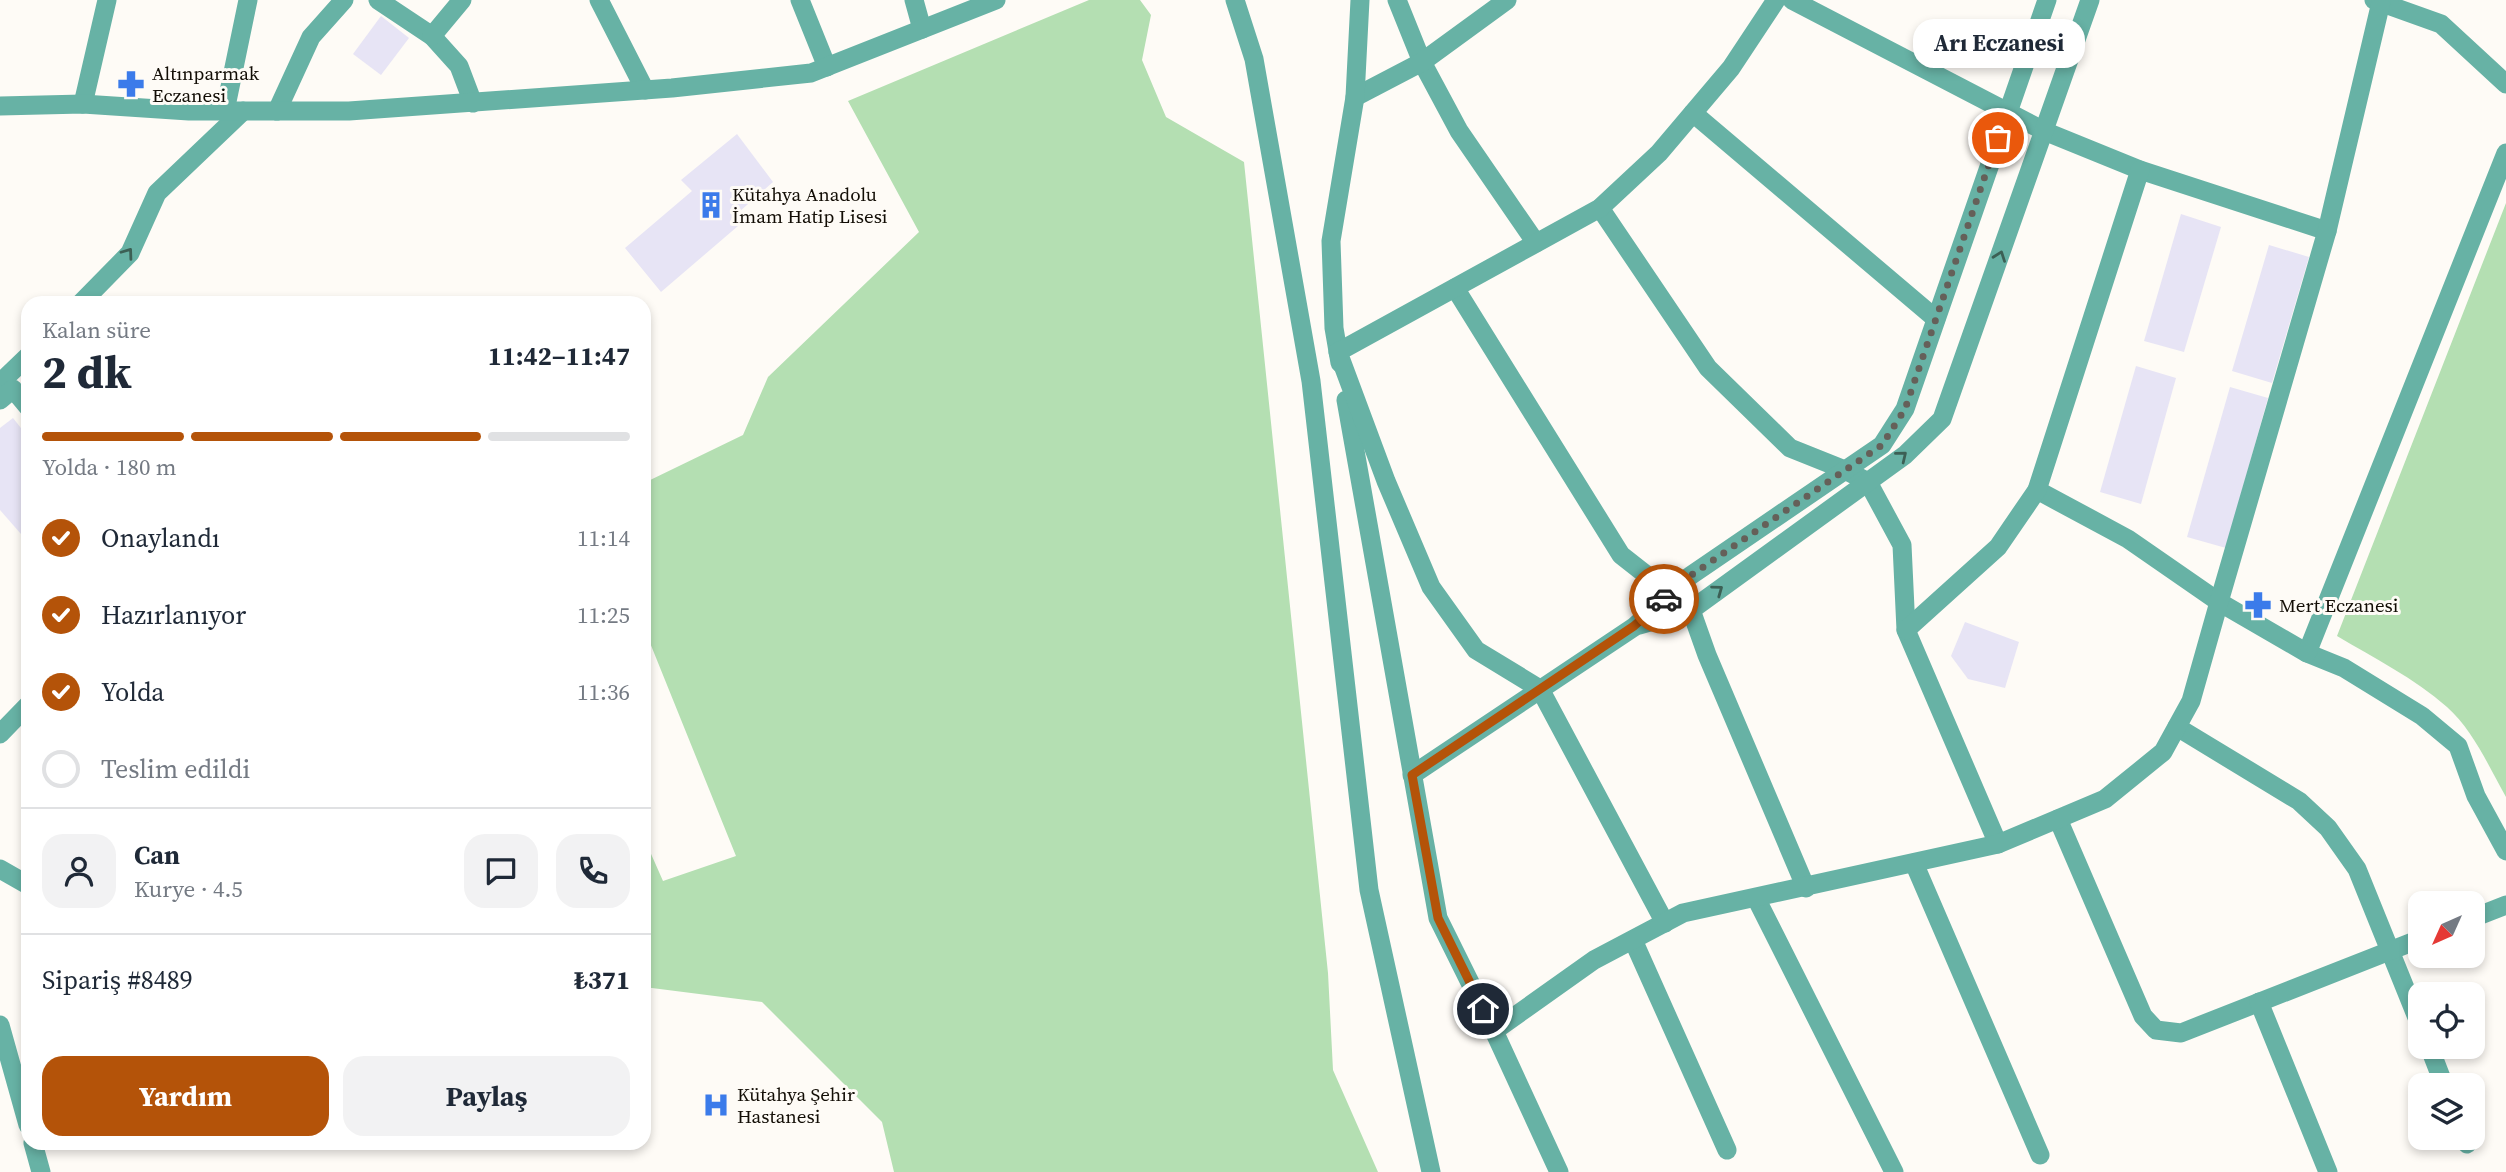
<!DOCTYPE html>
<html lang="tr">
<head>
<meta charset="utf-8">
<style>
	body { margin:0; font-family:"Source Serif 4",serif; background:#f2f2f3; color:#1f2937; height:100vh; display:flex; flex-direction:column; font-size:26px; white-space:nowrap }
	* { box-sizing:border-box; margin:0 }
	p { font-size:23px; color:#747a83 }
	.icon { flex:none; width:38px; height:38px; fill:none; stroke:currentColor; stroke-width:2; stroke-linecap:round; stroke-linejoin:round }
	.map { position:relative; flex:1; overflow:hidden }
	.panel { position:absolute; left:21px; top:296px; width:630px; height:854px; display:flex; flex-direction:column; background:#fff; border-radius:21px; box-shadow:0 4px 10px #0003 }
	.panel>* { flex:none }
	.needle { width:46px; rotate:225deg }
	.fabs { position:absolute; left:2408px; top:891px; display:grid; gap:14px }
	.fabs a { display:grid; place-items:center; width:77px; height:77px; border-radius:14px; background:#fff; box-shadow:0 4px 10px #0003; font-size:35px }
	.pin { position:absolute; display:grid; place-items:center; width:60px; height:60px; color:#fff; margin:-30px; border:4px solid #fff; border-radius:50%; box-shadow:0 2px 7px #0007 }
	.courier { position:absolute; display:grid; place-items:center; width:70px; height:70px; margin:-35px; border:5px solid #b45309; border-radius:50%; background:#fff; color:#222; box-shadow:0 2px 9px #0007 }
	.bubble { position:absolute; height:49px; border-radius:21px; background:#fff; box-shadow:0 4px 10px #0003; font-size:23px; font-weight:700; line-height:49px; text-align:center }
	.summary em { font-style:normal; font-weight:700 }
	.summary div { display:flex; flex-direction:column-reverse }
	.summary { display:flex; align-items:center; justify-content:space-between; height:119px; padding:0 21px }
	h1 { font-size:46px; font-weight:700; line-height:52px }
	.bar { display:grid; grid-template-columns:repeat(4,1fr); gap:10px 7px; align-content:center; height:84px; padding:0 21px }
	.bar i { height:9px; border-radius:5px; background:#e0e1e3 }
	.bar .selected { background:#b45309 }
	.bar p { grid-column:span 4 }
	.line { display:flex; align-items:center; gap:18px; padding:0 21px; border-top:2px solid #e0e1e3 }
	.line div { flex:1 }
	.round { display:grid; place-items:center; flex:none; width:74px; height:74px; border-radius:21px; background:#f2f2f3 }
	ol { padding:0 21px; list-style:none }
	li { display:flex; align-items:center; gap:21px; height:77px }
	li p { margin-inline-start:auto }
	li .icon { padding:7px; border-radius:50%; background:#b45309; color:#fff; stroke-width:4 }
	li:last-child { color:#747a83 }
	li i { width:38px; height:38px; border:4px solid #e0e1e3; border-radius:50% }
	.button { display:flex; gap:14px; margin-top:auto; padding:14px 21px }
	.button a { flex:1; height:80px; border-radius:21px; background:#b45309; color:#fff; font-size:28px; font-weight:700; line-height:80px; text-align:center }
	.button a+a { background:#f2f2f3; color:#1f2937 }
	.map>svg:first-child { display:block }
	.green { fill:#b4dfb2 }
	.building { fill:#e7e4f5 }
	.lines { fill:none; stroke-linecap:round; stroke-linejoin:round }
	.minor { stroke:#67b2a5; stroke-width:19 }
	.tertiary { stroke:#67b2a5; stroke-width:19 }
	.oneway { stroke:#3c6055 }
	.done { stroke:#656059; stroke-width:7; stroke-dasharray:0 12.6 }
	.route { stroke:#b45309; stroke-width:9 }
	.labels { text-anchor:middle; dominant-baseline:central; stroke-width:6; stroke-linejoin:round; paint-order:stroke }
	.poi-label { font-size:19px; fill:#120d05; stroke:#fefbf6; text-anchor:start }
</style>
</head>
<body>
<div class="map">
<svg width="2506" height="1172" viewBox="0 0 2506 1172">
	<rect width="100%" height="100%" fill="#fefbf6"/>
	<g class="green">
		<polygon points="1089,0 1140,0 1151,15 1142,60 1166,117 1244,162 1328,973 1333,1070 1378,1172 894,1172 882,1122 762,1002 644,987 644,838 663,881 736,856 644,628 644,483 743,435 768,377 919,232 848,101"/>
		<path d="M2506,203V797C2489,767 2473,730 2447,707C2414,678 2374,658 2337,636Z"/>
	</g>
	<g class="building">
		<polygon points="381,16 409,38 381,75 353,54"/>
		<polygon points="737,134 773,182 731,219 738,226 661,292 625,248 692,191 681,180"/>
		<polygon points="2181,214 2221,227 2184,352 2144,341"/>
		<polygon points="2269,245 2309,257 2272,383 2232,371"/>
		<polygon points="2136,366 2176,378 2141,504 2100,492"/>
		<polygon points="2230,387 2268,398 2226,548 2187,537"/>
		<polygon points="13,418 28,437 28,542 0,510 0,428"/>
		<polygon points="1965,622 2019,642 2005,688 1968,679 1951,656"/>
	</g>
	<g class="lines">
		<g class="minor">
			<polyline points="378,0 432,36 459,66 473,103"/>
			<polyline points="599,0 645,90"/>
			<polyline points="800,0 827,67"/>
			<polyline points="914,0 922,29"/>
			<polyline points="1397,0 1422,62 1459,131 1536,243"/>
			<polyline points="1792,0 2044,131 2140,170 2327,231"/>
			<polyline points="2374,0 2441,24 2506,84"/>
			<polyline points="432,36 462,0"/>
			<polyline points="1355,97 1422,62 1507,0"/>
			<polyline points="83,104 107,0"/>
			<polyline points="225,111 248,0"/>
			<polyline points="277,111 311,37 344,0"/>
			<polyline points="1693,113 1936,319"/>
			<polyline points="1600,208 1708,368 1790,448 1845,470 1868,482 1902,545 1906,630 1998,844"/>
			<polyline points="1455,288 1621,555 1691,610 1707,655 1806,888"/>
			<polyline points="81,303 130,253 157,193 243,111"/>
			<polyline points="1340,363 1334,328 1331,241 1355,97 1360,0"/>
			<polyline points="0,383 28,356"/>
			<polyline points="0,400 13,389 28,407"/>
			<polyline points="1346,400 1438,918 1494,1031 1559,1172"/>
			<polyline points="2037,490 2128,539 2219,602 2307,653 2344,668 2422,716 2458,746 2476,796 2506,851"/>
			<polyline points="1639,625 1691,610 1905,455 1942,419 2090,0"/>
			<polyline points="1906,630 1998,547 2037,490 2140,170"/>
			<polyline points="2307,653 2506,153"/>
			<polyline points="2177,727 2299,801 2328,828 2357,869 2420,1025"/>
			<polyline points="0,734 28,705"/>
			<polyline points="1412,775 1634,627 1690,576 1882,445 1905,409 2047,0"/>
			<polyline points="2058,819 2143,1016 2156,1030 2181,1033 2420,939"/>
			<polyline points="1914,863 2040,1155"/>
			<polyline points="0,869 28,885"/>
			<polyline points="1756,898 1894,1172"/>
			<polyline points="2473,918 2506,905"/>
			<polyline points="1665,923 1540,689 1476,650 1431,587 1386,481 1338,352 1600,208 1659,153 1731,68 1776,0"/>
			<polyline points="1633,940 1727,1150"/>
			<polyline points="2259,1002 2328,1172"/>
			<polyline points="0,1025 28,1125"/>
			<polyline points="1494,1031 1594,960 1683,913 1998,844 2105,799 2163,752 2191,701 2219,602 2327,231 2381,2"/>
			<polyline points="2429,1046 2444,1085"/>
			<polyline points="2465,1138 2467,1144"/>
			<polyline points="33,1143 41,1172"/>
		</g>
		<g class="tertiary">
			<polyline points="1235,0 1254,59 1311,381 1369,890 1431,1172"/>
			<polyline points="0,106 83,104 189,111 349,111 672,88 811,73 996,0"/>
		</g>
	</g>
	<defs><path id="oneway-chevron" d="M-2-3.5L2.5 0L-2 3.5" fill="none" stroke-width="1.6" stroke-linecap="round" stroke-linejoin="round" transform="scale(1.75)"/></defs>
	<g class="oneway">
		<use href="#oneway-chevron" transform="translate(128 253) rotate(-54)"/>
		<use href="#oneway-chevron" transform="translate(2000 256) rotate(-70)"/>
		<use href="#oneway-chevron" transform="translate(1902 456) rotate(-39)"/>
		<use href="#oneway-chevron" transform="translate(1718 590) rotate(-36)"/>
	</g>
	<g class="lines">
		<polyline class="done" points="1664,599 1690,576 1882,445 1905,409 1998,138"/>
		<polyline class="route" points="1483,1009 1438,918 1412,775 1634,626 1664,599"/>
	</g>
	<defs>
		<symbol id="pharmacy-bare" viewBox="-9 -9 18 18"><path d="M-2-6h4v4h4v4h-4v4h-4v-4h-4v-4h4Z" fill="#3b7bea" stroke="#fefbf6" stroke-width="2.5" paint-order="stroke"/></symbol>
		<symbol id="building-bare" viewBox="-9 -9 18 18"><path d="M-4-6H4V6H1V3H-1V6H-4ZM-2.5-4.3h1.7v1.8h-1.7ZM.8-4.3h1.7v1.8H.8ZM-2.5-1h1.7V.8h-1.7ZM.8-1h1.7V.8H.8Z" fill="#3b7bea" stroke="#fefbf6" stroke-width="2.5" paint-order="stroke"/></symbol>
		<symbol id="hospital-bare" viewBox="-9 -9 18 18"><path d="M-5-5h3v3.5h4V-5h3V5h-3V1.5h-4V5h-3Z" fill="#3b7bea" stroke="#fefbf6" stroke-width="2.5" paint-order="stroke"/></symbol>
	</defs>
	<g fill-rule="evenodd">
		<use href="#pharmacy-bare" x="112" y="65" width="38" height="38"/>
		<use href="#building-bare" x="692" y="186" width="38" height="38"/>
		<use href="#pharmacy-bare" x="2239" y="586" width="38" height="38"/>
		<use href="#hospital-bare" x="697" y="1086" width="38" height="38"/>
	</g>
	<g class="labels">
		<g class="poi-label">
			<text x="152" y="73">Altınparmak<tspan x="152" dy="22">Eczanesi</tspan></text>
			<text x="732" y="194">Kütahya Anadolu<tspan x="732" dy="22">İmam Hatip Lisesi</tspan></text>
			<text x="2279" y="605">Mert Eczanesi</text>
			<text x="737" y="1094">Kütahya Şehir<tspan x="737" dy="22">Hastanesi</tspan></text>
		</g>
	</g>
</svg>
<div class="fabs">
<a><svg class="needle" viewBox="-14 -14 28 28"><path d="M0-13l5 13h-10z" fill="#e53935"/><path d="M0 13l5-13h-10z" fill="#747a83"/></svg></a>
<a><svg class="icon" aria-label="locate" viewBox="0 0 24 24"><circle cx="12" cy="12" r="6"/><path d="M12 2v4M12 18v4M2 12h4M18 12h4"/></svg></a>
<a><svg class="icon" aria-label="layers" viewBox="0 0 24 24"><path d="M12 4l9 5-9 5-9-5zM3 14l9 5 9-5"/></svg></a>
</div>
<div class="pin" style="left:1998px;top:138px;background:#ea580c"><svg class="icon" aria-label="bag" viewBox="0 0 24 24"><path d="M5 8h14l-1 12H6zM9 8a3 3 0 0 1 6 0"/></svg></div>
<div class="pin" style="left:1483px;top:1009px;background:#1f2937"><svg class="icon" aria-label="home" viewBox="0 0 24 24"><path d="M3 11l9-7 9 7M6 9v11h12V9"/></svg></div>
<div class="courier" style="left:1664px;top:599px"><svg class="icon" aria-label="car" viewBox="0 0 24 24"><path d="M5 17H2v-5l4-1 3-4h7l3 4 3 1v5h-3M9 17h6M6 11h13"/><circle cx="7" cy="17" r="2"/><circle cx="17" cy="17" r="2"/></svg></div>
<div class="bubble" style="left:1913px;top:19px;width:172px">Arı Eczanesi</div>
<section class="panel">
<div class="summary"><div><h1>2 dk</h1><p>Kalan süre</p></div><em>11:42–11:47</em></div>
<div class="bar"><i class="selected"></i><i class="selected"></i><i class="selected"></i><i></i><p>Yolda · 180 m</p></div>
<ol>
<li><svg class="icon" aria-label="check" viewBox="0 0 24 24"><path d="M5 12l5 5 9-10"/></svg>Onaylandı<p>11:14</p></li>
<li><svg class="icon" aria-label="check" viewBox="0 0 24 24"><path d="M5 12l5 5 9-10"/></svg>Hazırlanıyor<p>11:25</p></li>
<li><svg class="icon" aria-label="check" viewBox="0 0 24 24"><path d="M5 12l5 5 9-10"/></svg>Yolda<p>11:36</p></li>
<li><i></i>Teslim edildi</li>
</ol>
<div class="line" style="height:126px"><a class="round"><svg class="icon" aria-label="person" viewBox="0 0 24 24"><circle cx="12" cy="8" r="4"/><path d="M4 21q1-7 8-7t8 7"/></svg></a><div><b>Can</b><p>Kurye · 4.5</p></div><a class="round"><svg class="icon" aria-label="chat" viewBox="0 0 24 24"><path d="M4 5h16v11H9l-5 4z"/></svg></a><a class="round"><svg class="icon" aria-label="phone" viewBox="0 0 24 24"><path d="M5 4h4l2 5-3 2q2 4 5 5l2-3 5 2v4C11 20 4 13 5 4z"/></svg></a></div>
<div class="line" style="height:91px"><div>Sipariş #8489</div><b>₺371</b></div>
<div class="button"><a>Yardım</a><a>Paylaş</a></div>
</section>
</div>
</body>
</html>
